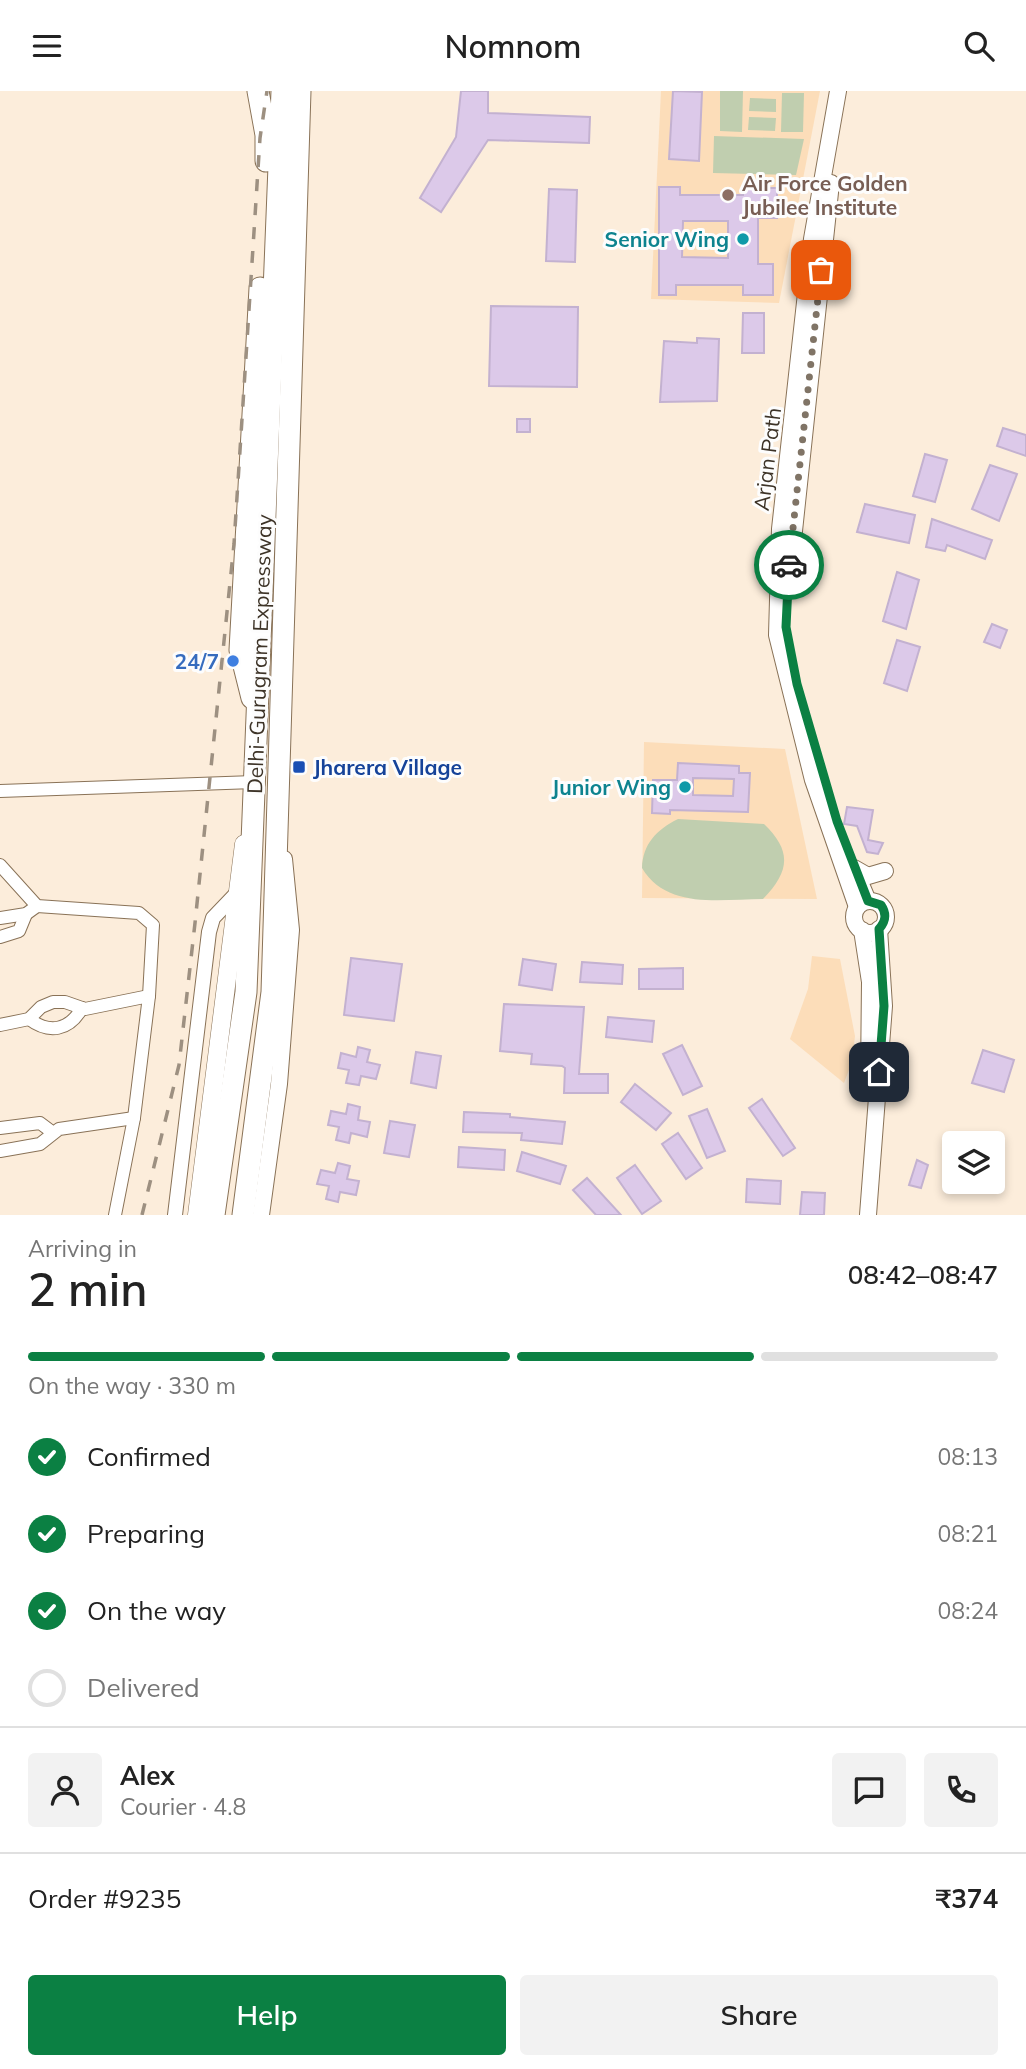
<!DOCTYPE html>
<html lang="en">
<head>
<meta charset="utf-8">
<style>
	body { margin:0; font-family:Mulish,sans-serif; background:#f2f2f2; color:#222; height:100vh; display:flex; flex-direction:column; font-size:26px; white-space:nowrap }
	* { box-sizing:border-box; margin:0 }
	p { font-size:23px; color:#767676 }
	.icon { flex:none; width:38px; height:38px; fill:none; stroke:currentColor; stroke-width:2; stroke-linecap:round; stroke-linejoin:round }
	.map { position:relative; height:1124px; overflow:hidden }
	.sheet { display:flex; flex-direction:column; background:#fff; flex:1 }
	.sheet>* { flex:none }
	.buttons { position:absolute; left:942px; top:1040px; display:grid; gap:14px }
	.buttons a { display:grid; place-items:center; width:63px; height:63px; border-radius:7px; background:#fff; box-shadow:0 4px 10px #0003; font-size:35px }
	.pin { position:absolute; display:grid; place-items:center; width:60px; height:60px; color:#fff; margin:-30px; border-radius:14px; box-shadow:0 4px 10px #0006 }
	.courier { position:absolute; display:grid; place-items:center; width:70px; height:70px; margin:-35px; border:5px solid #0b8043; border-radius:50%; background:#fff; color:#222; box-shadow:0 2px 9px #0007 }
	.head em { font-style:normal; font-weight:600 }
	.head div { display:flex; flex-direction:column-reverse }
	.head { display:flex; align-items:center; justify-content:space-between; height:119px; padding:0 28px }
	h1 { font-size:46px; font-weight:600; line-height:52px }
	.bar { display:grid; grid-template-columns:repeat(4,1fr); gap:10px 7px; align-content:center; height:84px; padding:0 28px }
	.bar i { height:9px; border-radius:5px; background:#e0e0e0 }
	.bar .active { background:#0b8043 }
	.bar p { grid-column:span 4 }
	.line { display:flex; align-items:center; gap:18px; padding:0 28px; border-top:2px solid #e0e0e0 }
	.line div { flex:1 }
	.round { display:grid; place-items:center; flex:none; width:74px; height:74px; border-radius:7px; background:#f2f2f2 }
	ol { padding:0 28px; list-style:none }
	li { display:flex; align-items:center; gap:21px; height:77px }
	li p { margin-inline-start:auto }
	li .icon { padding:7px; border-radius:50%; background:#0b8043; color:#fff; stroke-width:4 }
	li:last-child { color:#767676 }
	li i { width:38px; height:38px; border:4px solid #e0e0e0; border-radius:50% }
	.primary-button { display:flex; gap:14px; margin-top:auto; padding:14px 28px }
	.primary-button a { flex:1; height:80px; border-radius:7px; background:#0b8043; color:#fff; font-size:28px; font-weight:600; line-height:80px; text-align:center }
	.primary-button a+a { background:#f2f2f2; color:#222 }
	header { display:flex; justify-content:space-between; align-items:center; height:91px; padding:0 28px; background:#fff; font-size:32px; font-weight:600 }
	.map>svg:first-child { display:block }
	.built { fill:#fcddb9 }
	.green { fill:#c0ceaf }
	.building { fill:#dcc9e9; stroke:#c3b1d0; stroke-width:2; fill-rule:evenodd }
	.lines { fill:none; stroke-linecap:round; stroke-linejoin:round }
	.minor-casing { stroke:#897257; stroke-width:14 }
	.tertiary-casing { stroke:#897257; stroke-width:16 }
	.secondary-casing { stroke:#897257; stroke-width:18 }
	.primary-casing { stroke:#897257; stroke-width:19 }
	.motorway-casing { stroke:#897257; stroke-width:23 }
	.minor { stroke:#fff; stroke-width:12 }
	.tertiary { stroke:#fff; stroke-width:14 }
	.secondary { stroke:#fff; stroke-width:16 }
	.primary { stroke:#fff; stroke-width:18 }
	.motorway { stroke:#fff; stroke-width:21 }
	.rail { stroke:#9d9081; stroke-width:3.5; stroke-dasharray:12 12; stroke-linecap:butt }
	.done { stroke:#807466; stroke-width:7; stroke-dasharray:0 12.6 }
	.route { stroke:#0b8043; stroke-width:9 }
	.education-dot { fill:#8d6e63; stroke:#fdfdfd; stroke-width:2.5 }
	.culture-dot { fill:#0f9aa8; stroke:#fdfdfd; stroke-width:2.5 }
	.shop-dot { fill:#3f7fe0; stroke:#fdfdfd; stroke-width:2.5 }
	.transit-dot { fill:#1a4fb4; stroke:#fdfdfd; stroke-width:2.5 }
	.labels { text-anchor:middle; dominant-baseline:central; stroke-width:6; stroke-linejoin:round; paint-order:stroke }
	.education-label { font-size:21px; font-weight:bold; fill:#785e54; stroke:#fdfdfd; text-anchor:start }
	.culture-label { font-size:21px; font-weight:bold; fill:#0d838f; stroke:#fdfdfd; text-anchor:end }
	.street-label { font-size:21px; fill:#3d3327; stroke:#fdfdfd }
	.shop-label { font-size:21px; font-weight:bold; fill:#366cbe; stroke:#fdfdfd; text-anchor:end }
	.transit-label { font-size:21px; font-weight:bold; fill:#164399; stroke:#fdfdfd; text-anchor:start }
</style>
</head>
<body>
<header><svg class="icon" aria-label="menu" viewBox="0 0 24 24"><path d="M4 6h16M4 12h16M4 18h16"/></svg>Nomnom<svg class="icon" aria-label="search" viewBox="0 0 24 24"><circle cx="10" cy="10" r="6"/><path d="M15 15l6 6"/></svg></header>
<div class="map">
<svg width="1026" height="1124" viewBox="0 0 1026 1124">
	<rect width="100%" height="100%" fill="#fceddb"/>
	<g class="built">
		<polygon points="661,0 820,0 779,212 651,208"/>
		<polygon points="644,651 785,658 817,808 642,807"/>
		<polygon points="812,865 840,868 855,945 852,971 844,992 790,948 808,898"/>
	</g>
	<g class="green">
		<polygon points="720,0 743,0 742,41 720,40"/>
		<polygon points="782,2 804,2 803,41 781,41"/>
		<polygon points="750,7 776,8 776,21 749,20"/>
		<polygon points="749,26 776,27 775,40 748,39"/>
		<polygon points="714,45 804,48 796,84 713,82"/>
		<path d="M678,728L764,733C792,760 790,780 763,808C721,808 667,819 642,777C643,753 656,739 678,728Z"/>
	</g>
	<g class="building">
		<polygon points="461,0 488,0 488,22 590,26 589,52 488,49 441,121 420,107 456,46"/>
		<polygon points="673,0 702,1 699,70 669,68"/>
		<path d="M659,96H680V104H743V97H777V127H758V173H773V204H743V194H676V204H659ZM683,130H728V167L682,166Z"/>
		<polygon points="549,98 577,99 575,171 546,170"/>
		<polygon points="491,215 578,216 577,296 489,295"/>
		<polygon points="743,222 764,222 764,262 742,262"/>
		<polygon points="697,247 719,248 717,310 660,311 664,250 697,252"/>
		<rect x="517" y="328" width="13" height="13"/>
		<polygon points="1003,337 1026,344 1026,365 997,355"/>
		<polygon points="925,363 947,369 935,411 913,405"/>
		<polygon points="990,374 1017,383 999,430 972,418"/>
		<polygon points="865,413 915,424 909,452 857,441"/>
		<polygon points="932,428 992,449 985,468 947,454 945,460 926,456"/>
		<polygon points="897,481 919,489 906,538 883,530"/>
		<polygon points="992,533 1007,539 1000,557 984,551"/>
		<polygon points="897,549 920,556 907,600 884,592"/>
		<path d="M678,672L739,675V682H750L748,721L670,719V723L652,722L653,689H677ZM693,687L734,688L733,705L693,704Z"/>
		<polygon points="847,716 873,719 868,749 883,752 878,763 867,761 857,735 844,733"/>
		<polygon points="351,867 402,873 394,930 344,924"/>
		<polygon points="523,868 556,873 552,899 519,894"/>
		<polygon points="582,871 623,874 622,893 580,891"/>
		<polygon points="683,877 683,898 639,898 639,878"/>
		<polygon points="504,913 584,916 579,983 608,983 608,1002 564,1002 565,977 562,975 531,973 532,963 500,960"/>
		<polygon points="608,926 654,930 652,951 606,946"/>
		<polygon points="682,954 702,995 683,1004 663,963"/>
		<polygon points="358,956 370,959 367,971 380,974 376,988 361,985 359,994 346,992 349,979 338,977 341,962 356,966"/>
		<polygon points="983,959 1014,969 1004,1001 972,992"/>
		<polygon points="416,961 441,965 436,997 411,992"/>
		<polygon points="635,993 671,1022 656,1039 621,1011"/>
		<polygon points="762,1008 795,1057 783,1065 749,1017"/>
		<polygon points="348,1013 360,1016 358,1029 370,1031 367,1046 351,1042 349,1052 336,1049 339,1036 328,1034 331,1020 346,1023"/>
		<polygon points="707,1018 725,1060 707,1067 689,1025"/>
		<polygon points="464,1021 510,1023 510,1026 565,1031 562,1053 521,1049 522,1042 463,1041"/>
		<polygon points="390,1030 415,1034 409,1066 384,1062"/>
		<polygon points="678,1042 702,1077 686,1088 662,1053"/>
		<polygon points="459,1056 505,1059 504,1079 458,1076"/>
		<polygon points="522,1061 566,1075 560,1093 517,1080"/>
		<polygon points="917,1069 928,1074 921,1097 909,1094"/>
		<polygon points="338,1072 350,1075 347,1088 359,1090 356,1104 340,1101 338,1111 326,1108 329,1095 317,1093 321,1079 335,1082"/>
		<polygon points="635,1074 661,1110 642,1123 617,1087"/>
		<polygon points="587,1087 621,1124 596,1124 573,1099"/>
		<polygon points="747,1088 781,1090 780,1113 746,1111"/>
		<polygon points="802,1101 825,1102 824,1124 800,1124"/>
	</g>
	<g class="lines">
		<defs>
			<g id="minor">
				<polyline points="0,700 254,691"/>
				<polyline points="0,774 37,815 139,822 153,834 149,905 134,1027 115,1124"/>
				<polyline points="0,827 26,823 37,815"/>
				<polyline points="0,846 19,840 26,823"/>
				<path d="M29,928C49,943 69,940 82,917"/>
				<polyline points="0,934 29,928 41,916 53,911 65,911 85,918 149,905"/>
				<polyline points="0,1037 40,1032 52,1041"/>
				<polyline points="0,1060 40,1053 59,1038 134,1027"/>
			</g>
			<polyline id="tertiary" points="175,1124 209,841 213,827 236,803"/>
			<g id="secondary">
				<polyline points="838,0 812,148 780,438 777,544 813,689 857,816"/>
				<polyline points="789,487 831,92"/>
				<polyline points="854,777 868,785 885,780"/>
				<polyline points="855,779 868,810"/>
				<circle cx="870" cy="826" r="16"/>
				<polyline points="862,839 870,891 869,985"/>
				<polyline points="261,1124 279,993 291,839 284,768"/>
				<polyline points="868,1124 884,915 879,838"/>
			</g>
			<polyline id="primary" points="197,1124 244,753"/>
			<g id="motorway">
				<polyline points="258,0 266,44 266,70"/>
				<polyline points="252,607 240,559 260,197"/>
				<polyline points="214,1124 246,901 282,0"/>
				<polyline points="243,1124 272,901 300,0"/>
			</g>
		</defs>
		<use href="#minor" class="minor-casing"/>
		<use href="#tertiary" class="tertiary-casing"/>
		<use href="#secondary" class="secondary-casing"/>
		<use href="#primary" class="primary-casing"/>
		<use href="#motorway" class="motorway-casing"/>
		<use href="#minor" class="minor"/>
		<use href="#tertiary" class="tertiary"/>
		<use href="#secondary" class="secondary"/>
		<use href="#primary" class="primary"/>
		<use href="#motorway" class="motorway"/>
		<polyline class="rail" points="142,1124 179,974 195,832 234,453 260,47 267,0"/>
	</g>
	<g class="lines">
		<polyline class="done" points="789,474 821,179"/>
		<path class="route" d="M789,474L786,536L797,593L837,730L868,810L881,814C887,823 886,830 879,838L884,915L879,981"/>
	</g>
	<circle class="education-dot" cx="728" cy="104" r="7"/>
	<g class="culture-dot">
		<circle cx="743" cy="148" r="7"/>
		<circle cx="685" cy="696" r="7"/>
	</g>
	<circle class="shop-dot" cx="233" cy="570" r="7"/>
	<rect class="transit-dot" x="292" y="669" width="14" height="14" rx="3.5"/>
	<g class="labels">
		<g class="education-label">
			<text x="742" y="92">Air Force Golden<tspan x="742" dy="24">Jubilee Institute</tspan></text>
		</g>
		<g class="culture-label">
			<text x="729" y="148">Senior Wing</text>
			<text x="671" y="696">Junior Wing</text>
		</g>
		<g class="street-label">
			<text transform="translate(767 368) rotate(-83)">Arjan Path</text>
			<text transform="translate(259 563) rotate(-88)">Delhi-Gurugram Expressway</text>
		</g>
		<g class="shop-label">
			<text x="219" y="570">24/7</text>
		</g>
		<g class="transit-label">
			<text x="313" y="676">Jharera Village</text>
		</g>
	</g>
</svg>
<div class="buttons">
<a><svg class="icon" aria-label="layers" viewBox="0 0 24 24"><path d="M12 4l9 5-9 5-9-5zM3 14l9 5 9-5"/></svg></a>
</div>
<div class="pin" style="left:821px;top:179px;background:#ea580c"><svg class="icon" aria-label="bag" viewBox="0 0 24 24"><path d="M5 8h14l-1 12H6zM9 8a3 3 0 0 1 6 0"/></svg></div>
<div class="pin" style="left:879px;top:981px;background:#1f2937"><svg class="icon" aria-label="home" viewBox="0 0 24 24"><path d="M3 11l9-7 9 7M6 9v11h12V9"/></svg></div>
<div class="courier" style="left:789px;top:474px"><svg class="icon" aria-label="car" viewBox="0 0 24 24"><path d="M5 17H2v-5l4-1 3-4h7l3 4 3 1v5h-3M9 17h6M6 11h13"/><circle cx="7" cy="17" r="2"/><circle cx="17" cy="17" r="2"/></svg></div>
</div>
<section class="sheet">
<div class="head"><div><h1>2 min</h1><p>Arriving in</p></div><em>08:42–08:47</em></div>
<div class="bar"><i class="active"></i><i class="active"></i><i class="active"></i><i></i><p>On the way · 330 m</p></div>
<ol>
<li><svg class="icon" aria-label="check" viewBox="0 0 24 24"><path d="M5 12l5 5 9-10"/></svg>Confirmed<p>08:13</p></li>
<li><svg class="icon" aria-label="check" viewBox="0 0 24 24"><path d="M5 12l5 5 9-10"/></svg>Preparing<p>08:21</p></li>
<li><svg class="icon" aria-label="check" viewBox="0 0 24 24"><path d="M5 12l5 5 9-10"/></svg>On the way<p>08:24</p></li>
<li><i></i>Delivered</li>
</ol>
<div class="line" style="height:126px"><a class="round"><svg class="icon" aria-label="person" viewBox="0 0 24 24"><circle cx="12" cy="8" r="4"/><path d="M4 21q1-7 8-7t8 7"/></svg></a><div><b>Alex</b><p>Courier · 4.8</p></div><a class="round"><svg class="icon" aria-label="chat" viewBox="0 0 24 24"><path d="M4 5h16v11H9l-5 4z"/></svg></a><a class="round"><svg class="icon" aria-label="phone" viewBox="0 0 24 24"><path d="M5 4h4l2 5-3 2q2 4 5 5l2-3 5 2v4C11 20 4 13 5 4z"/></svg></a></div>
<div class="line" style="height:91px"><div>Order #9235</div><b>₹374</b></div>
<div class="primary-button"><a>Help</a><a>Share</a></div>
</section>
</body>
</html>
